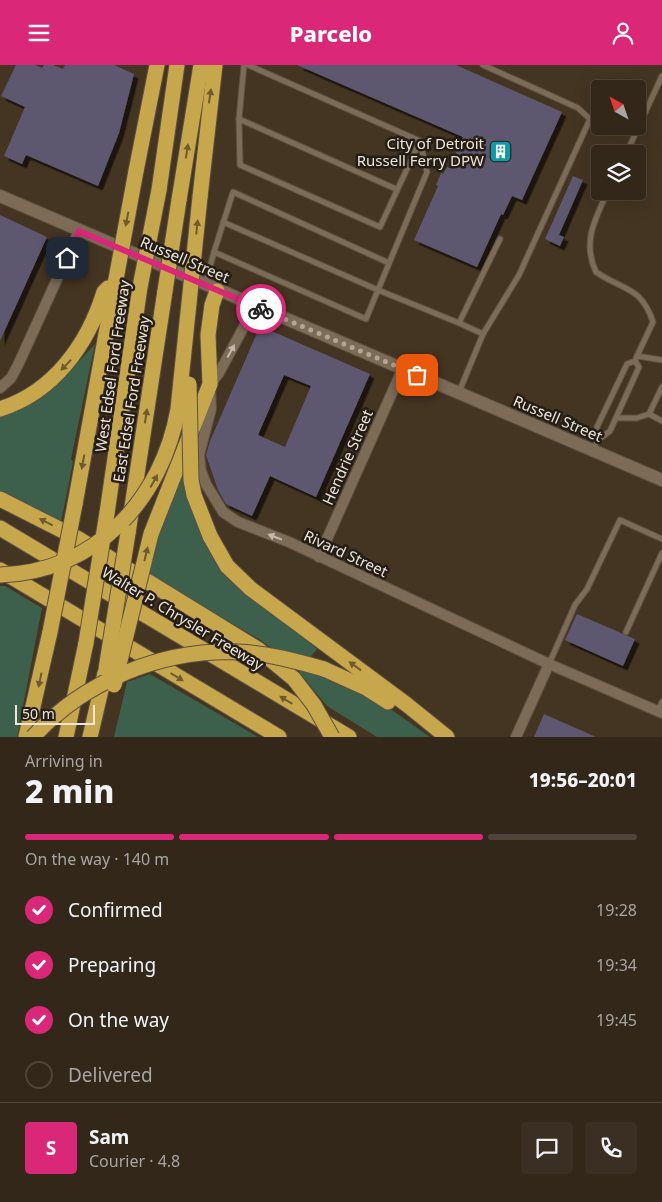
<!DOCTYPE html>
<html lang="en">
<head>
<meta charset="utf-8">
<style>
	body { margin:0; font-family:"Noto Sans",sans-serif; background:#3b2f23; color:#f1f3f6; height:100vh; display:flex; flex-direction:column; font-size:19px; white-space:nowrap }
	* { box-sizing:border-box; margin:0 }
	p { font-size:16px; color:#a9a5a2 }
	.icon { flex:none; width:28px; height:28px; fill:none; stroke:currentColor; stroke-width:2; stroke-linecap:round; stroke-linejoin:round }
	.map { position:relative; height:672px; overflow:hidden }
	.sheet { display:flex; flex-direction:column; background:#33271a; flex:1 }
	.sheet>* { flex:none }
	.needle { width:32px; rotate:320deg }
	.tools { position:absolute; left:591px; top:15px; display:grid; gap:10px }
	.tools a { display:grid; place-items:center; width:55px; height:55px; border-radius:5px; background:#33271a; box-shadow:0 5px 20px #0002,0 0 0 1px #4e4439; font-size:25px }
	.scale { position:absolute; left:15px; bottom:12px; width:80px; box-sizing:border-box; padding-left:5px; border:2px solid #eee4d9; border-top:0; font-size:14px; line-height:18px; white-space:nowrap; color:#eee4d9; -webkit-text-stroke:4px #241d15; paint-order:stroke }
	.pin { position:absolute; display:grid; place-items:center; width:42px; height:42px; color:#fff; margin:-21px; border-radius:10px; box-shadow:0 2px 8px #0006 }
	.courier { position:absolute; display:grid; place-items:center; width:50px; height:50px; margin:-25px; border:4px solid #db2777; border-radius:50%; background:#fff; color:#222; box-shadow:0 1px 6px #0007 }
	.summary em { font-style:normal; font-weight:800 }
	.summary div { display:flex; flex-direction:column-reverse }
	.summary { display:flex; align-items:center; justify-content:space-between; height:85px; padding:0 25px }
	h1 { font-size:32px; font-weight:800; line-height:38px }
	.bar { display:grid; grid-template-columns:repeat(4,1fr); gap:8px 5px; align-content:center; height:60px; padding:0 25px }
	.bar i { height:6px; border-radius:4px; background:#4e4439 }
	.bar .active { background:#db2777 }
	.bar p { grid-column:span 4 }
	.line { display:flex; align-items:center; gap:12px; padding:0 25px; border-top:1px solid #4e4439 }
	.line div { flex:1 }
	.round { display:grid; place-items:center; flex:none; width:52px; height:52px; border-radius:5px; background:#3b2f23 }
	ol { padding:0 25px; list-style:none }
	li { display:flex; align-items:center; gap:15px; height:55px }
	li p { margin-inline-start:auto }
	li .icon { padding:5px; border-radius:50%; background:#db2777; color:#fff; stroke-width:4 }
	li:last-child { color:#a9a5a2 }
	li i { width:28px; height:28px; border:2px solid #4e4439; border-radius:50% }
	header { display:flex; justify-content:space-between; align-items:center; height:65px; padding:0 25px; background:#db2777; color:#fff; font-size:22px; font-weight:800 }
	.map>svg:first-child { display:block }
	.green { fill:#3c604c }
	.building { fill:#5d586f; fill-rule:evenodd; filter:url(#shadow) }
	.lines { fill:none; stroke-linecap:round; stroke-linejoin:round }
	.service-casing { stroke:#5d5040; stroke-width:7 }
	.minor-casing { stroke:#5d5040; stroke-width:12 }
	.tertiary-casing { stroke:#5d5040; stroke-width:14 }
	.motorway-casing { stroke:#5d5040; stroke-width:17 }
	.service { stroke:#7c6b57; stroke-width:5 }
	.minor { stroke:#7c6b57; stroke-width:10 }
	.tertiary { stroke:#7c6b57; stroke-width:12 }
	.motorway { stroke:#c7a74c; stroke-width:15 }
	.motorway-bridge-casing { stroke:#5d5040; stroke-width:17; stroke-linecap:butt }
	.motorway-bridge { stroke:#c7a74c; stroke-width:15 }
	.oneway { fill:#6d5b2e }
	.oneway2 { fill:#c6baac }
	.done { stroke:#b2a699; stroke-width:5; stroke-dasharray:0 9 }
	.route { stroke:#db2777; stroke-width:6 }
	.labels { text-anchor:middle; dominant-baseline:central; stroke-width:5; stroke-linejoin:round; paint-order:stroke }
	.poi-label { font-size:15px; fill:#eee4d9; stroke:#241d15; text-anchor:end }
	.street-label { font-size:15px; fill:#eee4d9; stroke:#241d15 }
</style>
</head>
<body>
<header><svg class="icon" aria-label="menu" viewBox="0 0 24 24"><path d="M4 6h16M4 12h16M4 18h16"/></svg>Parcelo<svg class="icon" aria-label="person" viewBox="0 0 24 24"><circle cx="12" cy="8" r="4"/><path d="M4 21q1-7 8-7t8 7"/></svg></header>
<div class="map">
<svg width="662" height="672" viewBox="0 0 662 672">
	<defs>
		<filter id="shadow"><feDropShadow dx="4.5" dy="4.5" stdDeviation="0" flood-color="#0009"/></filter>
	</defs>
	<rect width="100%" height="100%" fill="#443422"/>
	<g class="green">
		<polygon points="95,279 71,394 73,397 61,457 0,426 0,350 55,319 71,305"/>
		<polygon points="186,393 187,409 240,522 317,584 309,594 385,640 430,672 377,672 327,641 293,600 262,576 149,510 162,458"/>
		<polygon points="0,521 5,521 42,543 17,672 0,672"/>
		<polygon points="150,609 258,672 114,672 127,617"/>
	</g>
	<g class="building">
		<polygon points="16,0 35,0 42,3 44,0 53,0 63,4 65,0 114,0 134,9 119,68 98,121 26,90 22,99 4,91 25,42 1,31"/>
		<polygon points="297,0 456,0 562,47 522,135 512,131 503,150 501,149 477,202 414,175 438,121 436,120 441,108 443,109 447,102 449,103 463,72"/>
		<polygon points="573,111 583,115 559,170 564,172 560,181 545,174"/>
		<polygon points="0,150 47,172 0,276"/>
		<path d="M260,261L370,309L316,432L270,411L252,451L226,439L218,425L206,390L210,376ZM284,310L311,321L285,382L258,370Z"/>
		<polygon points="577,549 635,574 623,601 565,575"/>
		<polygon points="544,649 596,672 534,672"/>
	</g>
	<g class="lines">
		<defs>
			<g id="service">
				<polyline points="244,0 239,54 240,100 380,162 420,76"/>
				<polyline points="248,0 420,76"/>
				<polyline points="239,54 396,124"/>
				<polyline points="420,76 427,107 378,225 459,258"/>
				<polyline points="626,89 662,11"/>
				<path d="M608,126C595,154 582,177 596,207C624,226 641,221 653,257L637,291"/>
				<polyline points="223,157 378,225 366,254 214,187 233,127 389,198"/>
				<polyline points="206,217 214,187"/>
				<polyline points="483,269 519,210 590,54 578,43 483,0"/>
				<polyline points="459,327 483,269 459,258 500,174"/>
				<polyline points="649,349 662,322"/>
				<polyline points="616,353 637,353 649,349 662,356"/>
				<polyline points="598,375 597,362 627,299 635,296 637,291 662,295"/>
				<polyline points="593,385 598,375 610,366 639,302 635,296"/>
				<polyline points="626,567 662,488"/>
				<polyline points="549,599 575,540 587,524 620,455 662,474"/>
				<polyline points="658,646 662,637"/>
			</g>
			<g id="minor">
				<polyline points="255,241 219,308 210,319 211,344 199,390 201,406 206,419 223,447 238,457 289,477 549,599 662,648"/>
				<polyline points="0,323 11,313 18,300 79,166"/>
				<polyline points="319,492 403,303"/>
				<polyline points="516,672 549,599"/>
			</g>
			<polyline id="tertiary" points="0,131 662,415"/>
			<g id="motorway">
				<polyline points="136,106 157,0"/>
				<polyline points="159,125 177,0"/>
				<polyline points="200,132 215,0"/>
				<polyline points="179,135 201,0"/>
				<path d="M0,344C54,327 88,279 104,227L108,223"/>
				<polyline points="0,434 77,473 259,585 294,614"/>
				<polyline points="75,439 116,214"/>
				<polyline points="107,448 140,222"/>
				<polyline points="0,463 349,672"/>
				<polyline points="128,468 165,226"/>
				<polyline points="151,469 210,319 208,270 212,240 217,226"/>
				<polyline points="210,471 227,501 251,524 406,639 447,672"/>
				<polyline points="0,505 279,672"/>
				<polyline points="324,604 366,623 388,637"/>
				<polyline points="26,672 50,567"/>
				<polyline points="66,672 86,578"/>
				<polyline points="90,672 105,608"/>
			</g>
		</defs>
		<use href="#service" class="service-casing"/>
		<use href="#minor" class="minor-casing"/>
		<use href="#tertiary" class="tertiary-casing"/>
		<use href="#motorway" class="motorway-casing"/>
		<use href="#service" class="service"/>
		<use href="#minor" class="minor"/>
		<use href="#tertiary" class="tertiary"/>
		<use href="#motorway" class="motorway"/>
		<defs>
			<g id="motorway-bridge">
				<polyline points="116,214 136,106"/>
				<polyline points="140,222 159,125"/>
				<polyline points="165,226 179,135"/>
				<polyline points="189,319 191,415 194,430 210,471"/>
				<path d="M0,510C95,507 162,435 178,344L200,132"/>
				<polyline points="50,567 75,439"/>
				<polyline points="86,578 107,448"/>
				<polyline points="106,604 128,468"/>
				<polyline points="294,614 314,640 332,672"/>
				<polyline points="114,620 151,469"/>
				<path d="M33,672C84,616 162,584 238,587C267,588 296,596 324,604"/>
			</g>
		</defs>
		<use href="#motorway-bridge" class="motorway-bridge-casing"/>
		<use href="#motorway-bridge" class="motorway-bridge"/>
	</g>
	<defs><path id="oneway-solid" d="M-6-.8H1V-3.2L6.5 0L1 3.2V.8H-6Z" transform="scale(1.25)"/></defs>
	<g class="oneway">
		<use href="#oneway-solid" transform="translate(210 31) rotate(-81)"/>
		<use href="#oneway-solid" transform="translate(187 86) rotate(-81)"/>
		<use href="#oneway-solid" transform="translate(127 154) rotate(101)"/>
		<use href="#oneway-solid" transform="translate(197 162) rotate(-84)"/>
		<use href="#oneway-solid" transform="translate(66 300) rotate(134)"/>
		<use href="#oneway-solid" transform="translate(146 351) rotate(-81)"/>
		<use href="#oneway-solid" transform="translate(83 397) rotate(100)"/>
		<use href="#oneway-solid" transform="translate(154 416) rotate(-61)"/>
		<use href="#oneway-solid" transform="translate(46 457) rotate(-153)"/>
		<use href="#oneway-solid" transform="translate(146 489) rotate(-77)"/>
		<use href="#oneway-solid" transform="translate(355 601) rotate(-144)"/>
		<use href="#oneway-solid" transform="translate(177 612) rotate(31)"/>
		<use href="#oneway-solid" transform="translate(40 615) rotate(102)"/>
		<use href="#oneway-solid" transform="translate(286 635) rotate(-149)"/>
	</g>
	<g class="oneway2">
		<use href="#oneway-solid" transform="translate(231 286) rotate(-61)"/>
		<use href="#oneway-solid" transform="translate(275 472) rotate(-159)"/>
	</g>
	<g class="lines">
		<polyline class="done" points="261,244 417,310"/>
		<polyline class="route" points="67,193 79,166 261,244"/>
	</g>
	<defs>
		<symbol id="building-square" viewBox="-11 -11 22 22"><rect x="-9" y="-9" width="18" height="18" rx="4" fill="#0f9aa8" stroke="#241d15"/><path d="M-4-6H4V6H1V3H-1V6H-4ZM-2.5-4.3h1.7v1.8h-1.7ZM.8-4.3h1.7v1.8H.8ZM-2.5-1h1.7V.8h-1.7ZM.8-1h1.7V.8H.8Z" fill="#fff"/></symbol>
	</defs>
	<g fill-rule="evenodd">
		<use href="#building-square" x="488" y="74" width="25" height="25"/>
	</g>
	<g class="labels">
		<g class="poi-label">
			<text x="484" y="78">City of Detroit<tspan x="484" dy="17">Russell Ferry DPW</tspan></text>
		</g>
		<g class="street-label">
			<text transform="translate(185 194) rotate(23)">Russell Street</text>
			<text transform="translate(112 301) rotate(-82)">West Edsel Ford Freeway</text>
			<text transform="translate(131 334) rotate(-81)">East Edsel Ford Freeway</text>
			<text transform="translate(558 353) rotate(23)">Russell Street</text>
			<text transform="translate(347 392) rotate(-66)">Hendrie Street</text>
			<text transform="translate(346 488) rotate(25)">Rivard Street</text>
			<text transform="translate(183 553) rotate(31)">Walter P. Chrysler Freeway</text>
		</g>
	</g>
</svg>
<div class="tools">
<a><svg class="needle" viewBox="-14 -14 28 28"><path d="M0-13l5 13h-10z" fill="#e53935"/><path d="M0 13l5-13h-10z" fill="#a9a5a2"/></svg></a>
<a><svg class="icon" aria-label="layers" viewBox="0 0 24 24"><path d="M12 4l9 5-9 5-9-5zM3 14l9 5 9-5"/></svg></a>
</div>
<div class="scale">50 m</div>
<div class="pin" style="left:417px;top:310px;background:#ea580c"><svg class="icon" aria-label="bag" viewBox="0 0 24 24"><path d="M5 8h14l-1 12H6zM9 8a3 3 0 0 1 6 0"/></svg></div>
<div class="pin" style="left:67px;top:193px;background:#1f2937"><svg class="icon" aria-label="home" viewBox="0 0 24 24"><path d="M3 11l9-7 9 7M6 9v11h12V9"/></svg></div>
<div class="courier" style="left:261px;top:244px"><svg class="icon" aria-label="bike" viewBox="0 0 24 24"><circle cx="6" cy="16" r="4"/><circle cx="18" cy="16" r="4"/><path d="M6 16l4-8h5l3 8M10 8l3 8H6M13 5h3"/></svg></div>
</div>
<section class="sheet">
<div class="summary"><div><h1>2 min</h1><p>Arriving in</p></div><em>19:56–20:01</em></div>
<div class="bar"><i class="active"></i><i class="active"></i><i class="active"></i><i></i><p>On the way · 140 m</p></div>
<ol>
<li><svg class="icon" aria-label="check" viewBox="0 0 24 24"><path d="M5 12l5 5 9-10"/></svg>Confirmed<p>19:28</p></li>
<li><svg class="icon" aria-label="check" viewBox="0 0 24 24"><path d="M5 12l5 5 9-10"/></svg>Preparing<p>19:34</p></li>
<li><svg class="icon" aria-label="check" viewBox="0 0 24 24"><path d="M5 12l5 5 9-10"/></svg>On the way<p>19:45</p></li>
<li><i></i>Delivered</li>
</ol>
<div class="line" style="height:90px"><b class="round" style="background:#db2777;color:#fff">S</b><div><b>Sam</b><p>Courier · 4.8</p></div><a class="round"><svg class="icon" aria-label="chat" viewBox="0 0 24 24"><path d="M4 5h16v11H9l-5 4z"/></svg></a><a class="round"><svg class="icon" aria-label="phone" viewBox="0 0 24 24"><path d="M5 4h4l2 5-3 2q2 4 5 5l2-3 5 2v4C11 20 4 13 5 4z"/></svg></a></div>
</section>
</body>
</html>
